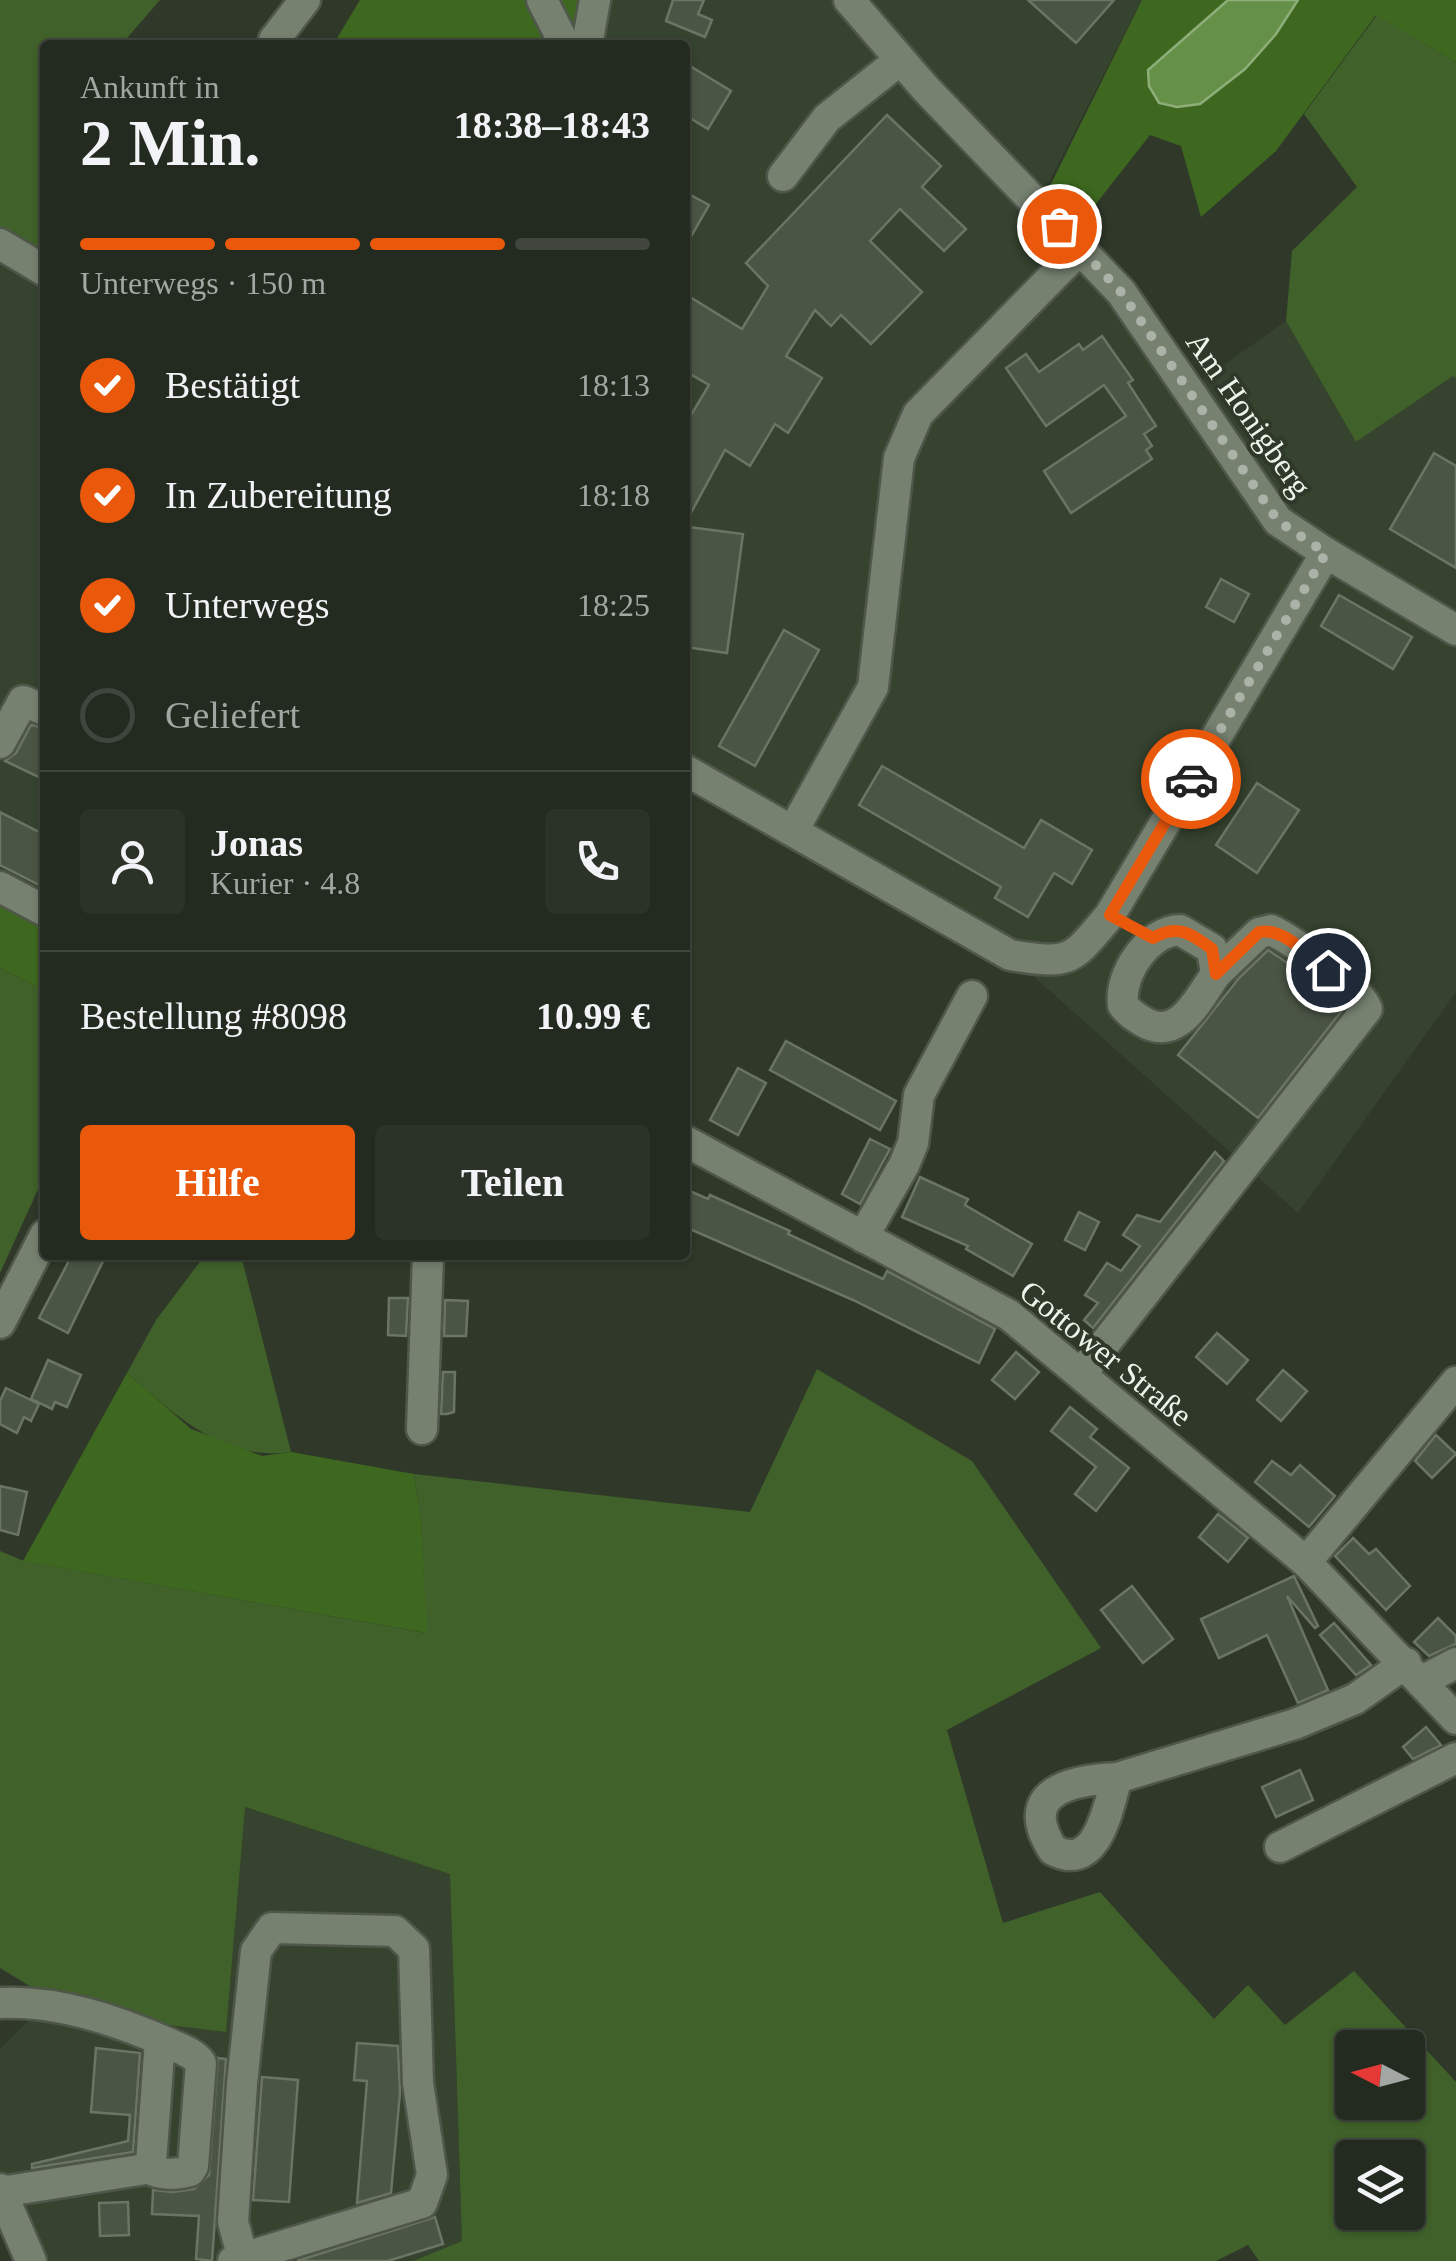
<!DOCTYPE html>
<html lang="de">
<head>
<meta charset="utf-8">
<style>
	body { margin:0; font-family:Georgia,serif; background:#2b3228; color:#f1f3f6; height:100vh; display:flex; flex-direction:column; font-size:38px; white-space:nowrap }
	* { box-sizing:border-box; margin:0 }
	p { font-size:32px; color:#a3a7a4 }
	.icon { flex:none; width:55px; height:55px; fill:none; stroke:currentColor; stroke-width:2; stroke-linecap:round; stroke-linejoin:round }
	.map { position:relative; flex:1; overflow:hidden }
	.sheet { position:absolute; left:40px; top:40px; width:650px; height:1220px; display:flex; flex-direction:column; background:#232a1f; border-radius:10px; box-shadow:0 2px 8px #0004,0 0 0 2px #40463d }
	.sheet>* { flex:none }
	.needle { width:65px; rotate:276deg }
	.fabs { position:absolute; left:1335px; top:2030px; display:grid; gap:20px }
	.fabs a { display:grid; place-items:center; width:90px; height:90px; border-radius:10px; background:#232a1f; box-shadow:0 2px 8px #0004,0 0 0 2px #40463d; font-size:50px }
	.pin { position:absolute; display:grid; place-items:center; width:85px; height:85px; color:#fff; margin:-42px; border:5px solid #fff; border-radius:50%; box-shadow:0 2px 10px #0007 }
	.courier { position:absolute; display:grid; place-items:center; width:100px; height:100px; margin:-50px; border:8px solid #ea580c; border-radius:50%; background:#fff; color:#222; box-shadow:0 2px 12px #0007 }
	.headline em { font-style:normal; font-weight:600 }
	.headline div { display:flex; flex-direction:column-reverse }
	.headline { display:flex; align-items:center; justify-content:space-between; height:170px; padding:0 40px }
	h1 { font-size:65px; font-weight:600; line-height:75px }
	.bar { display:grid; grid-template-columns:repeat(4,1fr); gap:15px 10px; align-content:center; height:120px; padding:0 40px }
	.bar i { height:12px; border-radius:8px; background:#40463d }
	.bar .active { background:#ea580c }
	.bar p { grid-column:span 4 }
	.line { display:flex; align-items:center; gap:25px; padding:0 40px; border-top:2px solid #40463d }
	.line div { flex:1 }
	.round { display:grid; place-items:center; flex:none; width:105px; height:105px; border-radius:10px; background:#2b3228 }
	ol { padding:0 40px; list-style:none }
	li { display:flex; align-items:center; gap:30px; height:110px }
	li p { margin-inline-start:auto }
	li .icon { padding:10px; border-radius:50%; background:#ea580c; color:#fff; stroke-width:4 }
	li:last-child { color:#a3a7a4 }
	li i { width:55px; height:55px; border:5px solid #40463d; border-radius:50% }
	.action { display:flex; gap:20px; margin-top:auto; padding:20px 40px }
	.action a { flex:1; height:115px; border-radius:10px; background:#ea580c; color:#fff; font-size:40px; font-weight:600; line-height:115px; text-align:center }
	.action a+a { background:#2b3228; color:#f1f3f6 }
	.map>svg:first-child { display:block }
	.built { fill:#36432f }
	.green { fill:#40612a; fill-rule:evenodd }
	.forest { fill:#3e681f }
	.water { fill:#659048; stroke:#8eae79; stroke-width:2.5 }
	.building { fill:#4b5545; stroke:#6a7564; stroke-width:2.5 }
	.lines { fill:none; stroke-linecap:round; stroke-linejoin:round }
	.minor-casing { stroke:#4f564a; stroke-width:35 }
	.minor { stroke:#768170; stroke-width:30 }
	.done { stroke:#abb2a7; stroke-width:10; stroke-dasharray:0 18 }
	.route { stroke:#ea580c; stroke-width:12 }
	.labels { text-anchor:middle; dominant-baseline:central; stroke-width:8; stroke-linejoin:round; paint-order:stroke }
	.street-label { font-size:32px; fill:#eef4eb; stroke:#2f3829 }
</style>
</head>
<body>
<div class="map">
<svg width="1456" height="2261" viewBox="0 0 1456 2261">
	<rect width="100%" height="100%" fill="#2f3829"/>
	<g class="built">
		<polygon points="595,0 1142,0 1038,204 1191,388 1286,321 1356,442 1454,375 1456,378 1456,992 1298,1213 1010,955 685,770 685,45 587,45"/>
		<polygon points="0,249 45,272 45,911 0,887"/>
		<polygon points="244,1807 450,1874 462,2241 413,2261 35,2261 0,2172 0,2049 34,2015 76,2014 226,2032"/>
	</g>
	<g class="green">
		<polygon points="0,0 160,0 121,45 45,45 45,272 0,249"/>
		<polygon points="1377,15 1456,62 1456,378 1453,376 1356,442 1286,321 1292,251 1357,187 1304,114"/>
		<polygon points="0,968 45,991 45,1174 0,1273"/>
		<path d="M205,1255H241L291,1452C223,1462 174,1414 127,1373L156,1320Z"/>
		<path d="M817,1369L972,1461L1101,1648L947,1730L1003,1923L1100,1892L1214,2019L1248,1985L1285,2025L1354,1971L1456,2082V2261H1259L1248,2245L1216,2261H413L462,2241L450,1874L245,1807L226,2032L76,2014L0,1968V1551L24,1561L426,1633L421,1520L414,1474L750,1512ZM1352,2048H1408V2102H1352ZM1352,2158H1408V2212H1352Z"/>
	</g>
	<g class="forest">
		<polygon points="360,0 595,0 587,45 333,45"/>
		<polygon points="1142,0 1228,0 1193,31 1245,69 1276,34 1298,0 1456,0 1456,62 1376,15 1276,151 1201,217 1181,146 1150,135 1088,214 1049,188"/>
		<polygon points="0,887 45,911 45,991 0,968"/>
		<polygon points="127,1373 191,1429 262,1456 291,1452 414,1474 421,1520 427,1633 23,1561"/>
	</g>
	<polygon class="water" points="1228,0 1298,0 1276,34 1245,69 1200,104 1177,107 1159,103 1149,86 1148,70"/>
	<g class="building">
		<polygon points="673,0 704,0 698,14 712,20 705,37 666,21"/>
		<polygon points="1028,0 1114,0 1076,43"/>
		<polygon points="685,63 731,91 708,129 685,115"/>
		<polygon points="887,115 941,166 922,187 966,229 944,251 900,209 870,241 922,292 871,344 841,315 831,326 815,310 786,356 822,378 788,433 775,424 750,466 725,450 685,524 685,425 709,385 685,371 685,294 742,329 768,286 746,263"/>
		<polygon points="685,192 709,205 685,247"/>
		<polygon points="1102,336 1133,380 1128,383 1156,426 1144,434 1152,446 1146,450 1152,459 1071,513 1044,471 1126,416 1104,385 1046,426 1006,368 1026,354 1039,372 1079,344 1083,350"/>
		<polygon points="1434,453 1456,466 1456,568 1390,529"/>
		<polygon points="689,527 743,534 727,653 685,647 685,556"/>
		<polygon points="1221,579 1249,594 1234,622 1206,607"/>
		<polygon points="1339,595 1412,637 1393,669 1321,626"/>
		<polygon points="784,630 819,650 755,766 719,746"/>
		<polygon points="31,725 45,728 45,780 5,761 16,753"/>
		<polygon points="882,766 1024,848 1041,820 1092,850 1072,884 1054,873 1028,917 995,898 1001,887 859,805"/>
		<polygon points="1257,783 1299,810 1257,873 1216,845"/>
		<polygon points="0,812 45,835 45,888 0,865"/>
		<polygon points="1268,950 1313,980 1344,1008 1258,1118 1178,1055 1239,978"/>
		<polygon points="786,1041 896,1101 880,1130 770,1070"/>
		<polygon points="738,1068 766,1083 738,1135 710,1120"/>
		<polygon points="870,1139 890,1149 860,1204 842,1194"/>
		<polygon points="1215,1152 1224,1161 1093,1328 1084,1320 1098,1303 1085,1295 1107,1263 1121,1271 1140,1246 1123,1235 1137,1215 1160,1222"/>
		<polygon points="920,1177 968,1199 965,1205 1032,1244 1013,1276 966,1249 968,1246 902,1217"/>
		<polygon points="685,1189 708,1199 710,1195 790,1231 788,1234 883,1279 887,1271 995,1329 979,1363 853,1300 685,1227"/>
		<polygon points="1079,1212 1099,1222 1085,1250 1065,1240"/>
		<polygon points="72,1255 106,1255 68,1333 39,1318"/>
		<polygon points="389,1298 408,1298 406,1336 388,1335"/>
		<polygon points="445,1300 468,1301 466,1336 444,1336"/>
		<polygon points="1217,1333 1248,1360 1227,1384 1196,1357"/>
		<polygon points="1016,1352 1039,1372 1015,1399 992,1380"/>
		<polygon points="48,1360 81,1375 67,1407 55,1402 52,1409 31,1399"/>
		<polygon points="1283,1370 1307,1391 1281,1421 1257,1400"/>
		<polygon points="443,1372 455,1372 454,1412 447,1414 441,1414"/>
		<polygon points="6,1388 39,1404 31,1421 24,1417 17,1433 0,1424 0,1401"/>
		<polygon points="1070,1407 1097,1429 1090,1437 1129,1468 1096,1511 1075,1494 1096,1467 1051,1431"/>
		<polygon points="1436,1435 1456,1454 1432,1478 1415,1461"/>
		<polygon points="1272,1461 1291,1475 1300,1465 1335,1496 1309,1527 1255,1482"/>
		<polygon points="0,1486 27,1492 18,1535 0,1530"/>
		<polygon points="1218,1514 1248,1538 1228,1562 1199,1537"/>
		<polygon points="1353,1538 1369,1554 1376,1549 1410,1586 1386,1610 1335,1556"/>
		<polygon points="1294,1576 1318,1626 1315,1628 1287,1596 1328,1690 1298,1703 1267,1635 1219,1658 1201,1619"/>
		<polygon points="1132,1586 1173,1639 1143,1663 1101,1610"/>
		<polygon points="1438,1618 1456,1636 1456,1644 1429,1656 1414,1642"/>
		<polygon points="1334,1623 1371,1665 1356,1675 1320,1635"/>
		<polygon points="1426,1727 1441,1745 1413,1759 1403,1747"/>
		<polygon points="1300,1770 1313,1800 1276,1817 1262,1787"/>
		<polygon points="357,2043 398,2046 400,2093 391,2193 357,2203 367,2081 354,2080"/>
		<polygon points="96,2048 140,2053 133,2152 32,2168 32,2164 128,2141 130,2115 91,2112"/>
		<polygon points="218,2058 226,2059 212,2261 196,2259 199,2216 152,2214 153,2190 173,2192 194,2189 209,2175"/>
		<polygon points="262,2077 298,2080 289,2202 253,2200"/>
		<polygon points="128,2202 129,2235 100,2236 99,2203"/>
		<polygon points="435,2217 443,2244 388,2261 297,2261"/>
	</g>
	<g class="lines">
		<defs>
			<g id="minor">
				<polyline points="542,0 565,45"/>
				<polyline points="274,40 305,0"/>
				<polyline points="587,45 595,0"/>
				<polyline points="783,176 827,118 900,60"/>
				<polyline points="0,244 45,271"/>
				<polyline points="1326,553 1456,630"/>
				<polyline points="0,743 23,701 45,710"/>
				<path d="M685,770L1010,955C1072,965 1071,961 1110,915L1326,553L1278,521L1121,292L925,88L849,0"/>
				<polyline points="794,829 873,687 899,458 918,414 1080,249"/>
				<polyline points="0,887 45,911"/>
				<path d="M1180,930L1212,949L1216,974C1198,999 1179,1043 1142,1021C1134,1016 1129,1013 1123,1005C1119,974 1148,931 1180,930Z"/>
				<polyline points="685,1141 1009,1315 1306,1562 1456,1719"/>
				<polyline points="863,1237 904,1165 913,1143 919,1095 972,996"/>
				<polyline points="0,1323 45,1235"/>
				<path d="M1081,1374L1367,1009C1360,988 1292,940 1271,930L1259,933L1216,974"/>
				<polyline points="422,1429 428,1255"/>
				<polyline points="1306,1562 1456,1382"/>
				<polyline points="1422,1681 1456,1663"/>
				<path d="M1117,1778C1070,1780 1016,1792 1053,1850C1098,1874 1108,1806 1117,1778L1295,1724L1355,1699L1406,1663"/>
				<polyline points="1280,1847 1456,1758"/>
				<path d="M0,2003C57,2000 116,2020 168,2043C180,2049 193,2052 201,2063L193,2166L190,2171C179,2174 165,2175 154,2171L151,2163L160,2040"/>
				<polyline points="0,2189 31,2261"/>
				<polyline points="1,2192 152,2168"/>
				<polyline points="233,2261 422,2203 432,2175 418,2083 414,1949 395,1931 272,1928 256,1951 242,2084 233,2222 243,2258"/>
			</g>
		</defs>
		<use href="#minor" class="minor-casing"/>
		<use href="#minor" class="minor"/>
	</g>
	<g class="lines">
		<polyline class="done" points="1059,226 1121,292 1278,521 1326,553 1191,779"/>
		<path class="route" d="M1191,779L1110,915L1153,938C1177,923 1192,934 1212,949L1216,974L1259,932C1283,927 1309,956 1328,970"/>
	</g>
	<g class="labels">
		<g class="street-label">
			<text transform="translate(1249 414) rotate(55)">Am Honigberg</text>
			<text transform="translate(1106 1353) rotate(39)">Gottower Straße</text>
		</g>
	</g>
</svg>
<div class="fabs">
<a><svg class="needle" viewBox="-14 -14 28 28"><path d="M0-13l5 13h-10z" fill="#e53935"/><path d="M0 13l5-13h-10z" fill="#a3a7a4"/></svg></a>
<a><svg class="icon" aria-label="layers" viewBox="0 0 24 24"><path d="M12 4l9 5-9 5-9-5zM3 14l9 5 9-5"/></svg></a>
</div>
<div class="pin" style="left:1059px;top:226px;background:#ea580c"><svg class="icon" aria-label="bag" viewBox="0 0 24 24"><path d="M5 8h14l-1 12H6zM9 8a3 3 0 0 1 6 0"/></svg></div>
<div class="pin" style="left:1328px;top:970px;background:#1f2937"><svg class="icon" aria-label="home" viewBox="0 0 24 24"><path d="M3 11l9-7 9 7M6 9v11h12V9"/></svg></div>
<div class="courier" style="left:1191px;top:779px"><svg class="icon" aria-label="car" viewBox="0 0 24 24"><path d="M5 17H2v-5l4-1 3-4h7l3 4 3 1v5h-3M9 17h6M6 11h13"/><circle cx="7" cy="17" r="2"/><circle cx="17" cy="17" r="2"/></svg></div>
<section class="sheet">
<div class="headline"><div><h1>2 Min.</h1><p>Ankunft in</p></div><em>18:38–18:43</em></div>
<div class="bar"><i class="active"></i><i class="active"></i><i class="active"></i><i></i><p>Unterwegs · 150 m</p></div>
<ol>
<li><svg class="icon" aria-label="check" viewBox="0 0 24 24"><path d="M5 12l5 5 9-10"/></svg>Bestätigt<p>18:13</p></li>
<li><svg class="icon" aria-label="check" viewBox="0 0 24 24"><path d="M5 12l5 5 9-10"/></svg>In Zubereitung<p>18:18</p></li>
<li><svg class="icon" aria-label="check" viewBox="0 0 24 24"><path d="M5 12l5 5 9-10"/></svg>Unterwegs<p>18:25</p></li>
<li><i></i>Geliefert</li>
</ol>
<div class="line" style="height:180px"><a class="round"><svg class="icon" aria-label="person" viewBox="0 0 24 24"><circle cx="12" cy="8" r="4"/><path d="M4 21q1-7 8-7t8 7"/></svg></a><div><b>Jonas</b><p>Kurier · 4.8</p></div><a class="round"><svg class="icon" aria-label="phone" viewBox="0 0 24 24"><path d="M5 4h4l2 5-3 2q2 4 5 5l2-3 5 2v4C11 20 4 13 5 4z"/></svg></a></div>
<div class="line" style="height:130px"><div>Bestellung #8098</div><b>10.99 €</b></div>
<div class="action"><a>Hilfe</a><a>Teilen</a></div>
</section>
</div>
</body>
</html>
